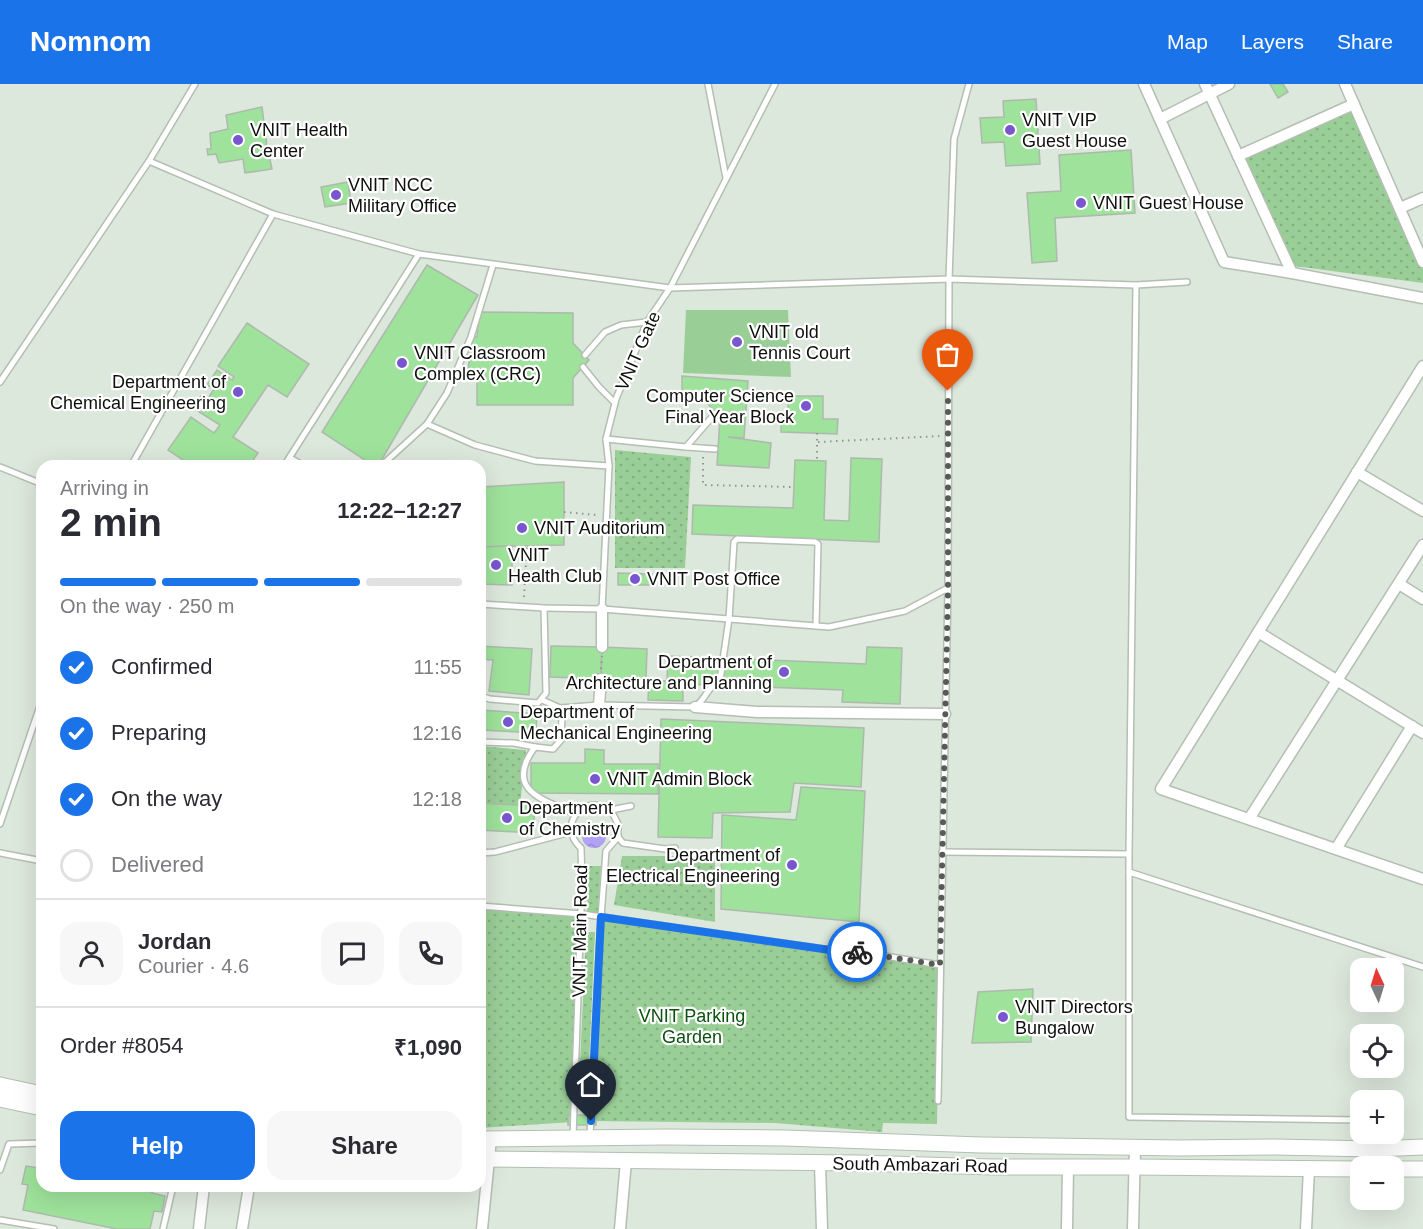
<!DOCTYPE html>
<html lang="en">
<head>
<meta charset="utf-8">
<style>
	body { margin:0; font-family:Arial,sans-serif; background:#f7f7f7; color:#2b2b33; height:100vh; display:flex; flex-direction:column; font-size:22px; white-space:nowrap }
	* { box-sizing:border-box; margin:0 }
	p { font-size:20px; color:#7c7c81 }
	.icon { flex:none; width:33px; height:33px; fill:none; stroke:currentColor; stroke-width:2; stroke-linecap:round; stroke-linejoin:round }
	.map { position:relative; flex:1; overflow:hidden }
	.panel { position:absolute; left:36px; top:376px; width:450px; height:732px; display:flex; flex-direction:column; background:#fff; border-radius:18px; box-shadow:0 6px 24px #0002 }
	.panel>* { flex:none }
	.needle { width:39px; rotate:356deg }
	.buttons { position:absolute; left:1350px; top:874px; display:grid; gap:12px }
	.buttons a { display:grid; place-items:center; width:54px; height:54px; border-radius:12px; background:#fff; box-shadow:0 6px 24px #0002; font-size:30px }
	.pin { position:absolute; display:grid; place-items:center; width:51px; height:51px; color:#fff; margin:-62px -26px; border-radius:50% 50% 50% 0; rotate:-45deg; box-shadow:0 0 6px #0007 }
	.pin .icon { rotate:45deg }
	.courier { position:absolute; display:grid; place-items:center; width:60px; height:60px; margin:-30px; border:4px solid #1a73e8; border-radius:50%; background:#fff; color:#222; box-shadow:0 2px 8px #0007 }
	.headline em { font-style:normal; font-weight:800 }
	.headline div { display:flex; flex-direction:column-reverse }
	.headline { display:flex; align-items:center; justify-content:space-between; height:102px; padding:0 24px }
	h1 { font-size:39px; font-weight:800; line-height:45px }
	.bar { display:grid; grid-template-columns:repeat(4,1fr); gap:9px 6px; align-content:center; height:72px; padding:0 24px }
	.bar i { height:8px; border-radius:4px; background:#e1e1e2 }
	.bar .on { background:#1a73e8 }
	.bar p { grid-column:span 4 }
	.line { display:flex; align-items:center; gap:15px; padding:0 24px; border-top:2px solid #e1e1e2 }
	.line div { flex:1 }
	.round { display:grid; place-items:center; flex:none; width:63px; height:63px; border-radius:18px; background:#f7f7f7 }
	ol { padding:0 24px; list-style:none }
	li { display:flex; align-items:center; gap:18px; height:66px }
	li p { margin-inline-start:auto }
	li .icon { padding:6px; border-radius:50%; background:#1a73e8; color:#fff; stroke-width:4 }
	li:last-child { color:#7c7c81 }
	li i { width:33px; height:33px; border:3px solid #e1e1e2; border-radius:50% }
	.cta { display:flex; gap:12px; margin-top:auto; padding:12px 24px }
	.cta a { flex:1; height:69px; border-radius:18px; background:#1a73e8; color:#fff; font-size:24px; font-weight:800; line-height:69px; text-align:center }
	.cta a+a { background:#f7f7f7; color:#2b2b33 }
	header { display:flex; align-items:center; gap:36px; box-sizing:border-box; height:84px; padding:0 30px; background:#1a73e8; color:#fff }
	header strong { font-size:28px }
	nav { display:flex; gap:33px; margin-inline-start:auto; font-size:21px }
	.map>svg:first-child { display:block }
	.green { fill:url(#green-dots) }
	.pitch { fill:#9ace97 }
	.water { fill:url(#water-ripples) }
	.building { fill:#9ee29b; stroke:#aeb9ae; stroke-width:1.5 }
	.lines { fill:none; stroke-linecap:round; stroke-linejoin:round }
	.service-casing { stroke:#b4beb3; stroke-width:8 }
	.minor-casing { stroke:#b4beb3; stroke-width:13 }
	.secondary-casing { stroke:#b4beb3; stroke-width:17 }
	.path { stroke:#8d958c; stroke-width:2; stroke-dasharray:1.5 4.5; stroke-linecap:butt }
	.service { stroke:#fff; stroke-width:5 }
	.minor { stroke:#fff; stroke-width:10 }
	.secondary { stroke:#fff; stroke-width:15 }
	.done { stroke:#565c55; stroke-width:6; stroke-dasharray:0 10.8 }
	.route { stroke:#1a73e8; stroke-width:8 }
	.poi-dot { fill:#7756d0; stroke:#fff; stroke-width:2 }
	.labels { text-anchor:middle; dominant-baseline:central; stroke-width:4.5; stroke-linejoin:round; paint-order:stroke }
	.poi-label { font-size:18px; fill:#0d100c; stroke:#fff; text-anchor:start }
	.street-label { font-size:18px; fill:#0d100c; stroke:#fff }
	.park-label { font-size:18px; fill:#0b520e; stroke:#fff }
</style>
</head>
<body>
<header>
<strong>Nomnom</strong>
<nav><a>Map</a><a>Layers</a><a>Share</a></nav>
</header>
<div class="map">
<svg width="1423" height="1145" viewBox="0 0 1423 1145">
	<defs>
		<pattern id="green-dots" width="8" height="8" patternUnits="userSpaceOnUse" patternTransform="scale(1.5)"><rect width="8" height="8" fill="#9ace97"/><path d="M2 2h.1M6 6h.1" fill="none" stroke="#84b081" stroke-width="1.8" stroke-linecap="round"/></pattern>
		<pattern id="water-ripples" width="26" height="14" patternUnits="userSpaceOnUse" patternTransform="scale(1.5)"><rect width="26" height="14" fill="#b2a2f5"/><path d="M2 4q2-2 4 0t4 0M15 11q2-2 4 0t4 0" fill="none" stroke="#988ad1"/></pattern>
	</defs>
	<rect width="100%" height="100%" fill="#dde8dc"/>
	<g class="green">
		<polygon points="1352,27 1423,181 1423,199 1294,182 1245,74"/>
		<polygon points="615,366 691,373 685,484 615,484"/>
		<polygon points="480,662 526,666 520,721 480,719"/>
		<polygon points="622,772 715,772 715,838 614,821"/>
		<polygon points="588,782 601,782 598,830 587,827"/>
		<polygon points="480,822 582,830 573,1038 480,1044"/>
		<polygon points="601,833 940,881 937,1040 883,1039 882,1048 775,1039 591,1037"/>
		<polygon points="586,848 595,848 588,1003 579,1003"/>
	</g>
	<polygon class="pitch" points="686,226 788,226 791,293 683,289"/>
	<circle class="water" cx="594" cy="752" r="12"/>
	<g class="building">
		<polygon points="1270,0 1283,0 1288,8 1278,14"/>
		<polygon points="1036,15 1040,80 1006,82 1004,58 982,59 980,34 1004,33 1003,17"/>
		<polygon points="262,23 267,62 272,85 245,89 243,75 219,79 216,70 208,71 207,65 211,65 210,49 228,45 226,31"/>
		<polygon points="1131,66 1135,129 1055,134 1057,177 1032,179 1027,109 1061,107 1059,71"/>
		<polygon points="348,98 351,119 325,123 321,103"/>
		<polygon points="427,181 478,211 378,382 374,382 322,348"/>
		<polygon points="479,228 573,229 573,259 589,276 573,294 573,321 477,321 477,291 468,289 471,253 477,253"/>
		<polygon points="247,239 309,280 287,313 268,301 233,353 258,369 249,382 192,382 168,366 191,333 214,349 220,341 193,324 201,312 207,316 214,305 207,301 217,286 232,296 234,293 218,282"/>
		<polygon points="682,292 748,297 744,354 728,353 771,359 769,384 717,381 720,333 704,316 682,314"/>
		<polygon points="788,312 823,312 823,335 838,335 837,350 781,348 781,333 788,332"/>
		<polygon points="851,374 882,375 879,458 692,450 693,421 793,424 795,376 826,377 824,436 849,437"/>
		<polygon points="564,398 564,461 480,463 480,403"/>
		<polygon points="512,462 512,501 480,500 480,463"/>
		<polygon points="618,489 652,490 652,501 618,501"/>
		<polygon points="480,562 532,565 529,611 489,607 493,576 480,575"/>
		<polygon points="551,562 602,563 601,595 550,593"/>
		<polygon points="602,563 647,565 646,595 601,595"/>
		<polygon points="867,563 902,564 900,620 842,618 843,606 683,600 683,617 648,616 649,596 667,597 668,572 866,580"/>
		<polygon points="480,626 537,630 536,649 480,646"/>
		<polygon points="661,635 864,644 861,703 794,699 790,728 713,729 712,754 658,753"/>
		<polygon points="585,665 604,666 604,680 658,680 658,710 531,709 531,679 585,679"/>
		<polygon points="801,703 865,707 859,838 721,825 722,731 796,736"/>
		<polygon points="480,719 535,722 533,749 480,746"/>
		<polygon points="1033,905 1031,958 972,959 978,908"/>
		<rect x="568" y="1031" width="28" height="10"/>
		<polygon points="42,1068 42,1102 153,1102 152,1109 165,1112 162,1128 154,1127 150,1145 117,1145 23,1126 28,1101 22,1100 26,1082 39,1084"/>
	</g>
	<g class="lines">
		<defs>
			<g id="service">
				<polyline points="708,0 726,94"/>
				<polyline points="149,77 273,130 419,170 670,204 949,195 1136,201 1187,198"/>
				<polyline points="1136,201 1129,770 1129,1033 1360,1036"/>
				<polyline points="585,271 605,248 621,241 647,238"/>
				<polyline points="583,283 599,303 615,319"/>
				<polyline points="0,298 149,77 195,0"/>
				<polyline points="427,340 475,361 535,377 609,382"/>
				<polyline points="606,355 686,363 712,333"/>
				<polyline points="686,363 715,365"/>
				<polyline points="290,374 304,382"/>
				<polyline points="131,382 273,130"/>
				<polyline points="284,382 419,170"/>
				<polyline points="381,382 427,340 447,309 471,253 493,181"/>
				<polyline points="0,383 42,400"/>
				<polyline points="480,520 544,524 602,525 829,543 905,527 948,504"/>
				<polyline points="602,525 609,382 606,355 616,315 647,238 670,204 775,0"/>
				<polyline points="480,612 490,615 538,619 546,609 544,524"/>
				<path d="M542,616L560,624L562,632L561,656L553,665L535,663C503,706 543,716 576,730"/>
				<path d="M560,624L599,621L695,623C706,615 707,603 720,596L729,535L734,458L737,455L815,458L818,460L816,542"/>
				<polyline points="480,658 514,659 535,663"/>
				<polyline points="611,726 631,722"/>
				<polyline points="0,740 42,616"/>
				<polyline points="618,753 623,759 665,765 675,764"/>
				<polyline points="942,768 1129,770"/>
				<polyline points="0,769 42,777"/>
				<polyline points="480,769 495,768 571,748"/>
				<polyline points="1129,788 1423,883"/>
				<polyline points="480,822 582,830 837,867 860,868 940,881"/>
				<polyline points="938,1017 948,504 949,195 954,55 969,0"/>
				<path d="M573,1053L582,798L581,764C564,749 570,725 593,721C598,721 606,724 611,726L618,740V753L606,767L601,833L590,1052"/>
				<polyline points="0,1086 9,1060 42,1059"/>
				<polyline points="0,1136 54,1145"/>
				<polyline points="163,1145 173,1102"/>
			</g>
			<g id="minor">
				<polyline points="1144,0 1224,178 1292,189 1423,214"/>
				<polyline points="1205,0 1292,189"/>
				<polyline points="1345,0 1423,178"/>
				<polyline points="1160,35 1229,0"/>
				<polyline points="1238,72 1354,20"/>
				<polyline points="1400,124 1423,114"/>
				<polyline points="1423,282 1161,705 1423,795"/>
				<polyline points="1357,388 1423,427"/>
				<polyline points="1399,500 1423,515"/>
				<polyline points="602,525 602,563"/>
				<polyline points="1258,548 1423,649"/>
				<polyline points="599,621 601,595"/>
				<polyline points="695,623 757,628 945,630"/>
				<polyline points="1249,735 1423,461"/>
				<polyline points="1336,765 1412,642"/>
				<polyline points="820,1079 822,1145"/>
				<polyline points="199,1145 204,1102"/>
				<polyline points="242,1145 249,1102"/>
				<polyline points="482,1145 491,1055"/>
				<polyline points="620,1145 626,1077"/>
				<polyline points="1067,1145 1068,1083"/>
				<polyline points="1133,1145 1135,1063"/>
				<polyline points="1306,1145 1309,1085"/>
			</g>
			<g id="secondary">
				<polyline points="0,1001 42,1010"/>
				<polyline points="0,1015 42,1024"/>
				<polyline points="480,1055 664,1053 785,1054 981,1061 1179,1064 1275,1063 1375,1065 1423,1063"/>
				<polyline points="480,1075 857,1079 993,1083 1134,1083 1360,1085"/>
				<polyline points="1394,1085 1423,1085"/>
			</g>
		</defs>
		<use href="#service" class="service-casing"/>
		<use href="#minor" class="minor-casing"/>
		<use href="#secondary" class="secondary-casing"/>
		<g class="path">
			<polyline points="817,349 817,376"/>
			<polyline points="818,358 941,352"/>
			<polyline points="703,373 703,401 794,403"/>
			<polyline points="564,428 597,431"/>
			<polyline points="524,513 527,462"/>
			<polyline points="601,585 602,572"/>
		</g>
		<use href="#service" class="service"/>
		<use href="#minor" class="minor"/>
		<use href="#secondary" class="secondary"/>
	</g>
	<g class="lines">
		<polyline class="done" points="857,868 940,881 948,504 948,307"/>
		<polyline class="route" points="591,1037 601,833 837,867 857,868"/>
	</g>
	<g class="poi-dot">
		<circle cx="1010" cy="46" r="6"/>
		<circle cx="238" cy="56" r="6"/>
		<circle cx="336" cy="111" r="6"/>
		<circle cx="1081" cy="119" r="6"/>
		<circle cx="737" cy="258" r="6"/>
		<circle cx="402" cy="279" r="6"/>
		<circle cx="238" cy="308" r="6"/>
		<circle cx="806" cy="322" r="6"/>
		<circle cx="522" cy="444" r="6"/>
		<circle cx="496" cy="481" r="6"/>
		<circle cx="635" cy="495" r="6"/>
		<circle cx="784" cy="588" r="6"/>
		<circle cx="508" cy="638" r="6"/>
		<circle cx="595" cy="695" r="6"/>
		<circle cx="507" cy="734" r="6"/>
		<circle cx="792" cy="781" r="6"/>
		<circle cx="1003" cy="933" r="6"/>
	</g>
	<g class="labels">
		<g class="poi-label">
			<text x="1022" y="36">VNIT VIP<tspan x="1022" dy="21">Guest House</tspan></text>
			<text x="250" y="46">VNIT Health<tspan x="250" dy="21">Center</tspan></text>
			<text x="348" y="101">VNIT NCC<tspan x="348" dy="21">Military Office</tspan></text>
			<text x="1093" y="119">VNIT Guest House</text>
			<text x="749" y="248">VNIT old<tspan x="749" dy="21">Tennis Court</tspan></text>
			<text x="414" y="269">VNIT Classroom<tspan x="414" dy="21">Complex (CRC)</tspan></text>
			<text x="226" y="298" text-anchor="end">Department of<tspan x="226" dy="21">Chemical Engineering</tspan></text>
			<text x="794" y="312" text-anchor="end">Computer Science<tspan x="794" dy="21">Final Year Block</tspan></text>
			<text x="534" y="444">VNIT Auditorium</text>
			<text x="508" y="471">VNIT<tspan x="508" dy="21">Health Club</tspan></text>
			<text x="647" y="495">VNIT Post Office</text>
			<text x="772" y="578" text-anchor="end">Department of<tspan x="772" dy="21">Architecture and Planning</tspan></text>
			<text x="520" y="628">Department of<tspan x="520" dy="21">Mechanical Engineering</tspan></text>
			<text x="607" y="695">VNIT Admin Block</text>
			<text x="519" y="724">Department<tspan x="519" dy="21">of Chemistry</tspan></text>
			<text x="780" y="771" text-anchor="end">Department of<tspan x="780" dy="21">Electrical Engineering</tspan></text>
			<text x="1015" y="923">VNIT Directors<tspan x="1015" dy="21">Bungalow</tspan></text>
		</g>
		<g class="street-label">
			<text transform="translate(638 267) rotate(-66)">VNIT Gate</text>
			<text transform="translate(580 847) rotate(-89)">VNIT Main Road</text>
			<text transform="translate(920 1081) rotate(1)">South Ambazari Road</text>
		</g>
		<g class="park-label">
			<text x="692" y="932">VNIT Parking<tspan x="692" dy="21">Garden</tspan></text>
		</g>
	</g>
</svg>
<div class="buttons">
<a><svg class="needle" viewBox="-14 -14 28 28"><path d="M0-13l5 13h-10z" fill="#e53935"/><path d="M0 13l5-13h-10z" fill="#7c7c81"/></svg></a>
<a><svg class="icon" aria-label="locate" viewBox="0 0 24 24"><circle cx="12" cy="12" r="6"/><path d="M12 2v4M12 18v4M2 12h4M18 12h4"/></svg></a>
<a>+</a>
<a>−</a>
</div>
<div class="pin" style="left:948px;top:307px;background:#ea580c"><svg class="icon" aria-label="bag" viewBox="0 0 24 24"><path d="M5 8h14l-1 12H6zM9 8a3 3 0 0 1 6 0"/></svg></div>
<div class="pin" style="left:591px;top:1037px;background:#1f2937"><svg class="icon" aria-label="home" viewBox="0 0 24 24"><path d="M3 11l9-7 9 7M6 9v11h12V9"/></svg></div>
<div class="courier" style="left:857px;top:868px"><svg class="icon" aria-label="bike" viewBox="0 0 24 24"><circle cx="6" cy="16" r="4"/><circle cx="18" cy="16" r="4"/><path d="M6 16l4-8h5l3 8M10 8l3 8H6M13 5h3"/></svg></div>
<section class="panel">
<div class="headline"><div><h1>2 min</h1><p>Arriving in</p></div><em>12:22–12:27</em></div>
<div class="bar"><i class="on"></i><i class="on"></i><i class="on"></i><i></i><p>On the way · 250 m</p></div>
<ol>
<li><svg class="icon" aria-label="check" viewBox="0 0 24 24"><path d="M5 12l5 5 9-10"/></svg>Confirmed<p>11:55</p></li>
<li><svg class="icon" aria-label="check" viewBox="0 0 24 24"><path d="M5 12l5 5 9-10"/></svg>Preparing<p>12:16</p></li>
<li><svg class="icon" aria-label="check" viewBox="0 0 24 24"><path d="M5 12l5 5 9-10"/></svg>On the way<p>12:18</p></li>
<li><i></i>Delivered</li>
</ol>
<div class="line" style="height:108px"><a class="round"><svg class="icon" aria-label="person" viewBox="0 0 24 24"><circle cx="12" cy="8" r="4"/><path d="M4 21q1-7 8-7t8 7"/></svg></a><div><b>Jordan</b><p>Courier · 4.6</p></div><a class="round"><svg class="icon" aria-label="chat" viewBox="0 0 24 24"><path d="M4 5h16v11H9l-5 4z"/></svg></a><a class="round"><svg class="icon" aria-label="phone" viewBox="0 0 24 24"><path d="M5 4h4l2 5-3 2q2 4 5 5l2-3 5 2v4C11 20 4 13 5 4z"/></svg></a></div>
<div class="line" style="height:78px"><div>Order #8054</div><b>₹1,090</b></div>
<div class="cta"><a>Help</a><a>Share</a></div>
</section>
</div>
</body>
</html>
